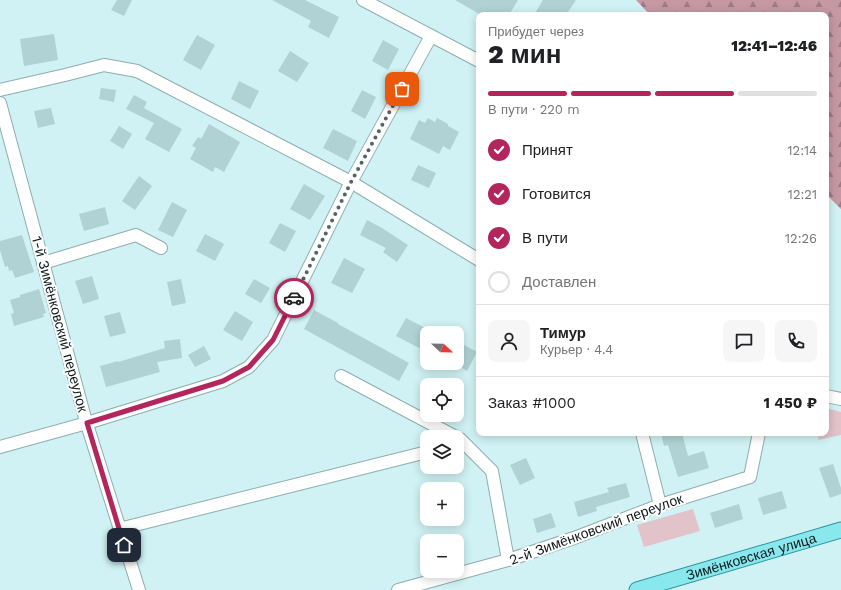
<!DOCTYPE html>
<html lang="ru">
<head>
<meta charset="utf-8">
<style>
	body { margin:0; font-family:"Work Sans",sans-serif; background:#f6f6f6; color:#202124; height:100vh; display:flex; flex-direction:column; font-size:15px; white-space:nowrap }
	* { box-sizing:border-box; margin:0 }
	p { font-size:13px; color:#757577 }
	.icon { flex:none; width:22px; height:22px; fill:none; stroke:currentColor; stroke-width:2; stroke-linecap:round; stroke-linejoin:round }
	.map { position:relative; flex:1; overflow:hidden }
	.panel { position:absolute; left:476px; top:12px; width:353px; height:424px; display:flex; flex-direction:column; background:#fff; border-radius:8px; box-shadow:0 2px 10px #0003 }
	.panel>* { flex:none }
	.needle { width:26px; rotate:112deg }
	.fabs { position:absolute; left:420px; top:326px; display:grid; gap:8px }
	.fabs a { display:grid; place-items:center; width:44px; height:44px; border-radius:8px; background:#fff; box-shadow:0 2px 10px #0003; font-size:20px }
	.pin { position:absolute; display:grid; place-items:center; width:34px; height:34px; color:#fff; margin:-17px; border-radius:8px; box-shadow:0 2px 6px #0006 }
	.courier { position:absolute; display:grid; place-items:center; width:40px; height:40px; margin:-20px; border:3px solid #b2255d; border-radius:50%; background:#fff; color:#222; box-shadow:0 1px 5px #0007 }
	.summary em { font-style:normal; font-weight:800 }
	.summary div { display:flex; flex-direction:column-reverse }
	.summary { display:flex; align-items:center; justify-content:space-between; height:68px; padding:0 12px }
	h1 { font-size:26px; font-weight:800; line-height:30px }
	.bar { display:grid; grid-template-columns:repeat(4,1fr); gap:6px 4px; align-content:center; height:48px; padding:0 12px }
	.bar i { height:5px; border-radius:3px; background:#e0e0e0 }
	.bar .current { background:#b2255d }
	.bar p { grid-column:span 4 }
	.line { display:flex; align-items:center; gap:10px; padding:0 12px; border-top:1px solid #e0e0e0 }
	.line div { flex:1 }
	.round { display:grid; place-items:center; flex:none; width:42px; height:42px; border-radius:8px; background:#f6f6f6 }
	ol { padding:0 12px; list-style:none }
	li { display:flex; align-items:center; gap:12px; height:44px }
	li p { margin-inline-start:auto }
	li .icon { padding:4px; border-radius:50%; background:#b2255d; color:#fff; stroke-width:4 }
	li:last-child { color:#757577 }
	li i { width:22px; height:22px; border:2px solid #e0e0e0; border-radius:50% }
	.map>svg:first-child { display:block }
	.forest { fill:url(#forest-firs) }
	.pitch { fill:#e1c3c9 }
	.building { fill:#b1d2d4 }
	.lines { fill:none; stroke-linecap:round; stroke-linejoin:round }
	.minor-casing { stroke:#8dadaf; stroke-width:14 }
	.major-casing { stroke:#2b959c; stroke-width:17 }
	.minor { stroke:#fff; stroke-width:12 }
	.major { stroke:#89e8ee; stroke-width:15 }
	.done { stroke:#516566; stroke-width:4; stroke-dasharray:0 7.2 }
	.route { stroke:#b2255d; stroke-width:5 }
	.labels { text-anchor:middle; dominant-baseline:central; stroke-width:4; stroke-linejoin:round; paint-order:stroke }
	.street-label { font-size:14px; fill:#0c191a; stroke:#fff }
</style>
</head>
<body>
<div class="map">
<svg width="841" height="590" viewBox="0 0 841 590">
	<defs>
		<pattern id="forest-firs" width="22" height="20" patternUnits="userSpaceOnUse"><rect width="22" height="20" fill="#c598a3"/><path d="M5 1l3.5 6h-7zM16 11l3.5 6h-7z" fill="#9e7b84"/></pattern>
	</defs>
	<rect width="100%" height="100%" fill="#d0f2f4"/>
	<polygon class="forest" points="636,0 841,0 841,209 826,194 826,15 650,15"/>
	<g class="pitch">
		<polygon points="826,408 841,412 841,435 818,440 819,433 826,433"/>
		<polygon points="693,509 700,531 644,547 637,525"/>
	</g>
	<g class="building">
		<polygon points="117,0 132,0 124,16 111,10"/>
		<polygon points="272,0 305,0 339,17 329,38 308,27 311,21"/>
		<polygon points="455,0 518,0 509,15 481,15"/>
		<polygon points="543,0 576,0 566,15 534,15"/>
		<polygon points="54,34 58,60 24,66 20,39"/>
		<polygon points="197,35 215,45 201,70 183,60"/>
		<polygon points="383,40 399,49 388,70 372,61"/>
		<polygon points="290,51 309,63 297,82 278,71"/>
		<polygon points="239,81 259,91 250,109 231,99"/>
		<polygon points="101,88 116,90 114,102 99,99"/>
		<polygon points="362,90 376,97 365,119 351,111"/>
		<polygon points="134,95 147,102 144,108 182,129 169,152 145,139 154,123 126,109"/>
		<polygon points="51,108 55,124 38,128 34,111"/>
		<polygon points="428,118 435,122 437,118 448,124 448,126 459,132 450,150 443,146 439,154 410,139 419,120 425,123"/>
		<polygon points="209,124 240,142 224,172 215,167 213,172 190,159 196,148 192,146 198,137 201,139"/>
		<polygon points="119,126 132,134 123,149 110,141"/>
		<polygon points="333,129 357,141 348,161 323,148"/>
		<polygon points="418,165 436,173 429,188 411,180"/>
		<polygon points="139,176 152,186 135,210 122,201"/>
		<polygon points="304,184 325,196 310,220 290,209"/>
		<polygon points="172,202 187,210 173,237 158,230"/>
		<polygon points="105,207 109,224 84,231 79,214"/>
		<polygon points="367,220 382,228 408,245 397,262 383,252 386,248 360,235"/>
		<polygon points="280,223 296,231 285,252 269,243"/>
		<polygon points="205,234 224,244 215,261 196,251"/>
		<polygon points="22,235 34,272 15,278 12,270 9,271 8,266 5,267 0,250 0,241"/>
		<polygon points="344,258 365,269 352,293 331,283"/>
		<polygon points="92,276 99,299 83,304 75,281"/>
		<polygon points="181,279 186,303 172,306 167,282"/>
		<polygon points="254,279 270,288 261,303 245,294"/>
		<polygon points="39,289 46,313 43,314 44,317 14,326 11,314 14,313 10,300 20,297 20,295"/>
		<polygon points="314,310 338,323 338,324 409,363 399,381 304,329"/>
		<polygon points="235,311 253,322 242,341 223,330"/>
		<polygon points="120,312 126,333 110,337 104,316"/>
		<polygon points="406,318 431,331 430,333 427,333 427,338 421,349 396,336"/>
		<polygon points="180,339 182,358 157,362 160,372 106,387 100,366 118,361 118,362 165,348 164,341"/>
		<polygon points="457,341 477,352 467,371 457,365"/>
		<polygon points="204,346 211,359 195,367 188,355"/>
		<polygon points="661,433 682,433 688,456 704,451 709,468 678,477 668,445 664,446"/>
		<polygon points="526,458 535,478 520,485 510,465"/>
		<polygon points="833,464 841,488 841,494 830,498 819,468"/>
		<polygon points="626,483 630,497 596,507 597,511 578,517 574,502 609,492 607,488"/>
		<polygon points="782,491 787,508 763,515 758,498"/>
		<polygon points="739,504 743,519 715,528 710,513"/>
		<polygon points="551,513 556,527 537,533 533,519"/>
	</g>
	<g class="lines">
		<defs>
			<g id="minor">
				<polyline points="363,0 479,61"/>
				<polyline points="0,90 65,75 104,65 137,71 351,182 479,260"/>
				<polyline points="0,103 85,418 139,590"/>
				<polyline points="43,263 136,235 161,248"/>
				<polyline points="341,376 456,437"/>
				<polyline points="826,396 841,399"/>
				<polyline points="642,433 660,505"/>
				<polyline points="457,440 460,439 492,471 508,560"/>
				<polyline points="0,447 87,423 223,381 249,367 273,340 351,182 431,36"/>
				<polyline points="119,529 427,452"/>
				<polyline points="398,590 508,560 574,538 660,505 750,477 759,433"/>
			</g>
			<g id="major">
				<path id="s1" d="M637,590L841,530"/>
			</g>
		</defs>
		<use href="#minor" class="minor-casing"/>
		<use href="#major" class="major-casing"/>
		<use href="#minor" class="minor"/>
		<use href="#major" class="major"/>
	</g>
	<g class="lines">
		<polyline class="done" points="294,298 351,182 402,89"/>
		<polyline class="route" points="124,545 87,423 223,381 249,367 273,340 294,298"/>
	</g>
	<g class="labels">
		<g class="street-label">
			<text transform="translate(60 324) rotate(75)">1-й Зимёнковский переулок</text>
			<text transform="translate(596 529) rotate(-20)">2-й Зимёнковский переулок</text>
			<text stroke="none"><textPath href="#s1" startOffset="119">Зимёнковская улица</textPath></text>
		</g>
	</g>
</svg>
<div class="fabs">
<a><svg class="needle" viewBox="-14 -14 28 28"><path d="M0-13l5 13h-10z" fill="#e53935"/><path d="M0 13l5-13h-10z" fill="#757577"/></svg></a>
<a><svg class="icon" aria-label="locate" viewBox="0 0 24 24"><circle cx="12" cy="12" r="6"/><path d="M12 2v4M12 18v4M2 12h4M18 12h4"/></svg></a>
<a><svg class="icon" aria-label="layers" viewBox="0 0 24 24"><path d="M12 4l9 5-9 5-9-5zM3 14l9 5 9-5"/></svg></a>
<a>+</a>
<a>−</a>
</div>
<div class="pin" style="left:402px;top:89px;background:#ea580c"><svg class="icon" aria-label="bag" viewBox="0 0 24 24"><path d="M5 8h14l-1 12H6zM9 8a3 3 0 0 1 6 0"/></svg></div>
<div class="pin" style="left:124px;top:545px;background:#1f2937"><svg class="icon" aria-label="home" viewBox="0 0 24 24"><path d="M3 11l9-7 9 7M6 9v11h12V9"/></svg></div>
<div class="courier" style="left:294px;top:298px"><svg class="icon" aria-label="car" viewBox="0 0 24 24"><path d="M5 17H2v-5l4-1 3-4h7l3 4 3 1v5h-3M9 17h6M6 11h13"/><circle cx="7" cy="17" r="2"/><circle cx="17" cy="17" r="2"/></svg></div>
<section class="panel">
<div class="summary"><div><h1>2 мин</h1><p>Прибудет через</p></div><em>12:41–12:46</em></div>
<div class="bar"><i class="current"></i><i class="current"></i><i class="current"></i><i></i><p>В пути · 220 m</p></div>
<ol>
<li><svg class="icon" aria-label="check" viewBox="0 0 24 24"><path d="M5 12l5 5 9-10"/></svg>Принят<p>12:14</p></li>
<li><svg class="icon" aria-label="check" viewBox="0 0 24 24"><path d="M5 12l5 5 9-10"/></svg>Готовится<p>12:21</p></li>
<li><svg class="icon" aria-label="check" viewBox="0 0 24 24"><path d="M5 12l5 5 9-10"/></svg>В пути<p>12:26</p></li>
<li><i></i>Доставлен</li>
</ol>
<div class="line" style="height:72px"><a class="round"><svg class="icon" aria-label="person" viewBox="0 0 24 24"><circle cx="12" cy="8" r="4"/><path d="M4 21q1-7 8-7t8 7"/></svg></a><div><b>Тимур</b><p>Курьер · 4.4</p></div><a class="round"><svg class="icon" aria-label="chat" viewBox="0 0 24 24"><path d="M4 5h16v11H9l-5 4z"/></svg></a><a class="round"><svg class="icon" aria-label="phone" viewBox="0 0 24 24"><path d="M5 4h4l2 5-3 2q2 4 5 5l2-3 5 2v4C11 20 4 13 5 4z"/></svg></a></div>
<div class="line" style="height:52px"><div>Заказ #1000</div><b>1 450 ₽</b></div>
</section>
</div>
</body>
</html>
